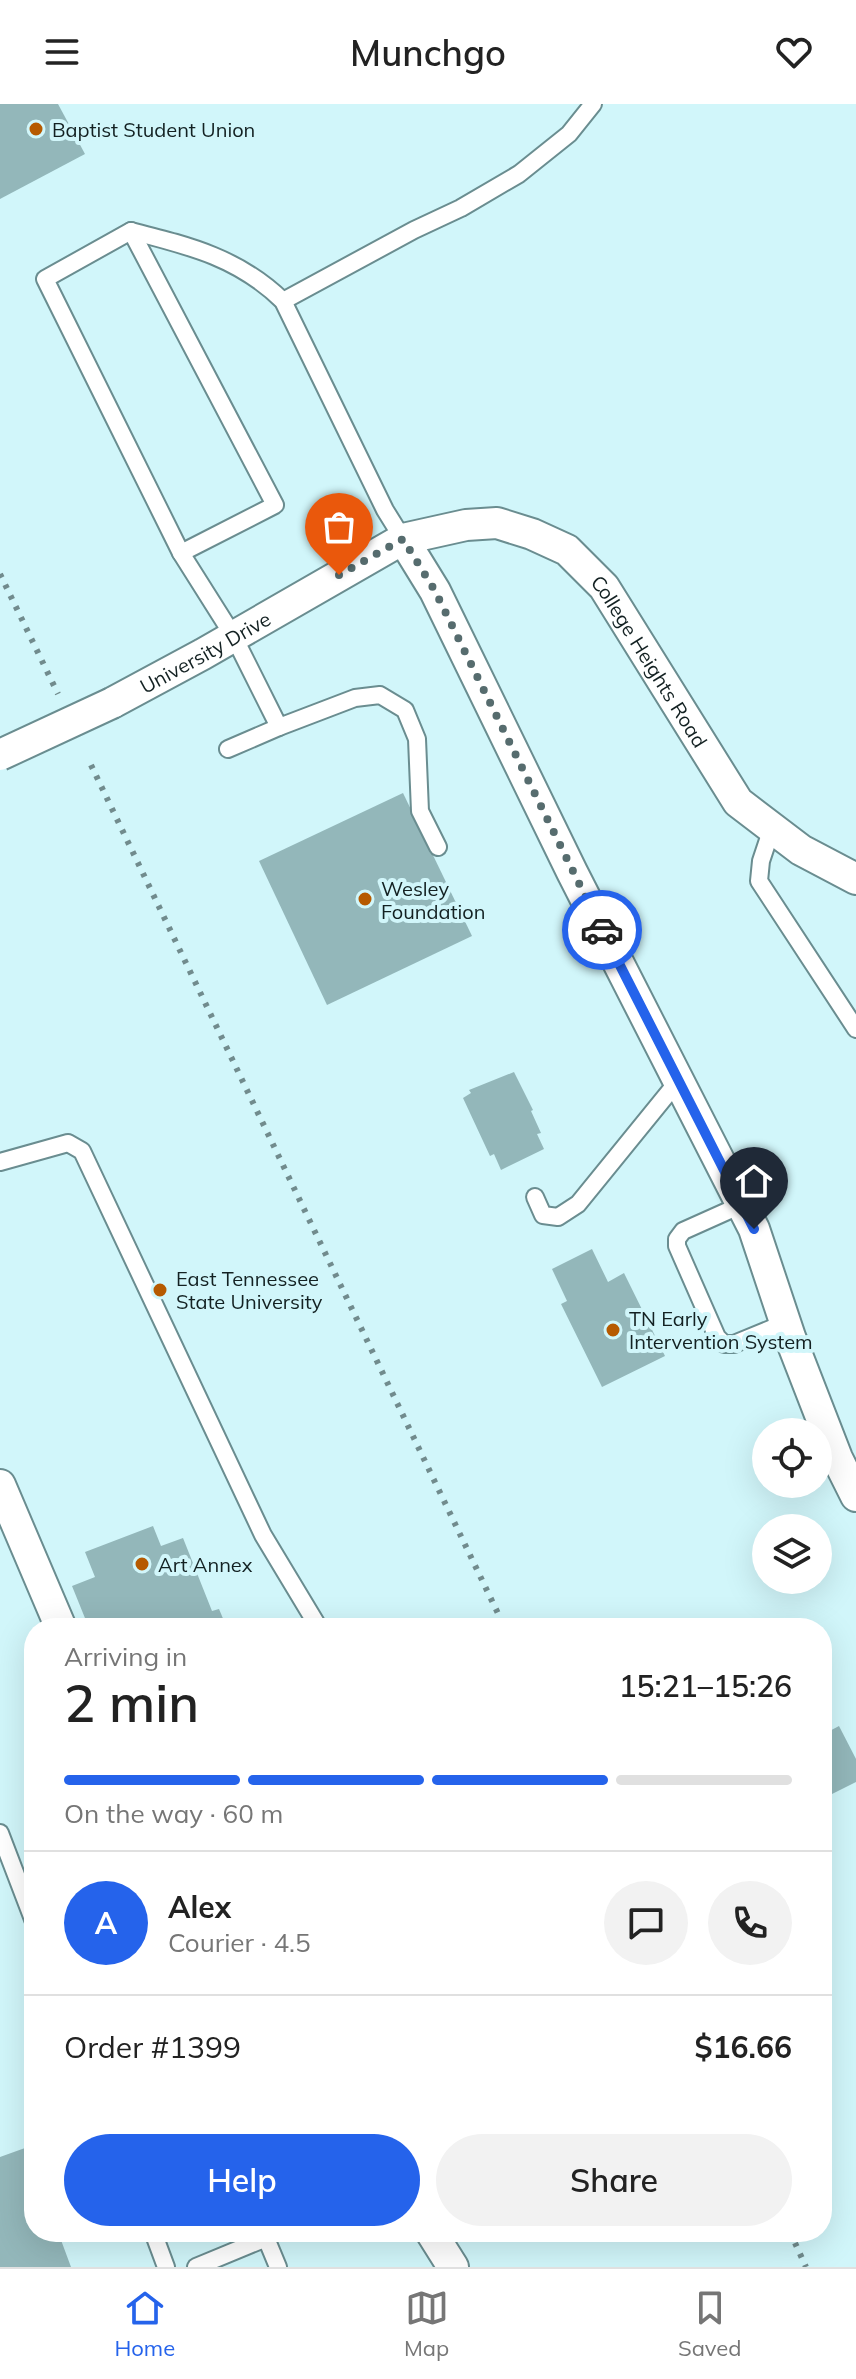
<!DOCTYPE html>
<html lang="en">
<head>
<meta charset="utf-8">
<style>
	body { margin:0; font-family:Mulish,sans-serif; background:#f2f2f2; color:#222; height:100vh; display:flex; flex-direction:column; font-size:30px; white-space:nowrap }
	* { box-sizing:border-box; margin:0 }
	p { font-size:26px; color:#767676 }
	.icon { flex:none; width:44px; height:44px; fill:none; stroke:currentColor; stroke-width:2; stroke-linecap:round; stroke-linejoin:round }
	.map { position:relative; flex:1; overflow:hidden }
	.sheet { position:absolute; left:24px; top:1514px; width:808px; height:624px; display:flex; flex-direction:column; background:#fff; border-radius:32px; box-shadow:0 8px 32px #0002 }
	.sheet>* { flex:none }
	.tools { position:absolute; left:752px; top:1314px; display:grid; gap:16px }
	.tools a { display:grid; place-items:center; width:80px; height:80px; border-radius:50%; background:#fff; box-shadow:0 8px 32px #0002; font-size:40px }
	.pin { position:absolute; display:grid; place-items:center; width:68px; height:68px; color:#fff; margin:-82px -34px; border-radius:50% 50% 50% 0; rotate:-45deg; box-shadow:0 0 8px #0007 }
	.pin .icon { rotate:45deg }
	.courier { position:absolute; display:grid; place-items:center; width:80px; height:80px; margin:-40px; border:6px solid #2563eb; border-radius:50%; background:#fff; color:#222; box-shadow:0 2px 10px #0007 }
	.head em { font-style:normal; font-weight:600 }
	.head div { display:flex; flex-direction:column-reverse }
	.head { display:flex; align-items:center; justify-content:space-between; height:136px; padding:0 40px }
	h1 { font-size:52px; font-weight:600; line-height:60px }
	.bar { display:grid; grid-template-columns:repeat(4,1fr); gap:12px 8px; align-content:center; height:96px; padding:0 40px }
	.bar i { height:10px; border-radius:6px; background:#e0e0e0 }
	.bar .current { background:#2563eb }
	.bar p { grid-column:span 4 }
	.line { display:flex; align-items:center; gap:20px; padding:0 40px; border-top:2px solid #e0e0e0 }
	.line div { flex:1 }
	.round { display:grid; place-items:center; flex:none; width:84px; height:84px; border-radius:42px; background:#f2f2f2 }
	.action { display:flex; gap:16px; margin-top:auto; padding:16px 40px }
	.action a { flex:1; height:92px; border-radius:48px; background:#2563eb; color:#fff; font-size:32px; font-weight:600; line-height:92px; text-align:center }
	.action a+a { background:#f2f2f2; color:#222 }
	header { display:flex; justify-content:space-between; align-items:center; height:104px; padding:0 40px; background:#fff; font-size:36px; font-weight:600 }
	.tab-bar { display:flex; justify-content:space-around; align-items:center; height:112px; border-top:2px solid #e0e0e0; background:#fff; font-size:22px; color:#767676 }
	.tab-bar a { display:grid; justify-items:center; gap:4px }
	.tab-bar .current { color:#2563eb }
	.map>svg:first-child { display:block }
	.building { fill:#93b7ba }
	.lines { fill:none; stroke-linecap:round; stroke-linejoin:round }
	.service-casing { stroke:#6a8d90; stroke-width:20 }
	.minor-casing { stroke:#6a8d90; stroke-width:34 }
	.service { stroke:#fff; stroke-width:16 }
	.minor { stroke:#fff; stroke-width:30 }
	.rail { stroke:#718b8d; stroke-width:6; stroke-dasharray:4 8; stroke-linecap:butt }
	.minor-bridge-casing { stroke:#6a8d90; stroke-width:34; stroke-linecap:butt }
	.minor-bridge { stroke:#fff; stroke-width:30 }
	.done { stroke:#566c6e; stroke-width:8; stroke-dasharray:0 14.4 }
	.route { stroke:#2563eb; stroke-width:10 }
	.poi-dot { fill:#b65a00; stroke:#d1f6fa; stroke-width:3 }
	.labels { text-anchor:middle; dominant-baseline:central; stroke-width:8; stroke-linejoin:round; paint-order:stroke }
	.poi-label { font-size:20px; fill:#132122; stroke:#d1f6fa; text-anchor:start }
	.street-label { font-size:20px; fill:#132122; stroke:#d1f6fa }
</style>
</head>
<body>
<header><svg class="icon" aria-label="menu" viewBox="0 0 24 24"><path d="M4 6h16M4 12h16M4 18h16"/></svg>Munchgo<svg class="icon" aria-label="heart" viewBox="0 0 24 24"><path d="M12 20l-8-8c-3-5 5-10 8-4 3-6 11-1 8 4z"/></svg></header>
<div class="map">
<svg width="856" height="2163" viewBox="0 0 856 2163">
	<rect width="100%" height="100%" fill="#d1f6fa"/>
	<g class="building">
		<polygon points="0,0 58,0 85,50 0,95"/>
		<polygon points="403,689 472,832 327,901 259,757"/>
		<polygon points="514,968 533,1006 531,1007 541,1029 537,1030 544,1045 501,1066 494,1050 490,1052 463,994 471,989 469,986"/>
		<polygon points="592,1145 608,1178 624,1169 665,1252 602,1283 561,1200 567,1197 552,1165"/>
		<polygon points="153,1422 161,1442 183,1434 212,1507 219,1505 227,1524 89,1524 72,1482 95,1473 85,1448"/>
		<polygon points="839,1622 856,1655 856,1678 822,1695 822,1631"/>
		<polygon points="25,2044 34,2067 34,2128 58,2128 71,2163 0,2163 0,2053"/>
	</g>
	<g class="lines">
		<defs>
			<g id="service">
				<polyline points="131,127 275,401 181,449"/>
				<polyline points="283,197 414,126 461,104 519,70 569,30 593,0"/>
				<path d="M403,435L385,406L283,197C239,154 190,142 131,127L45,175L181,449L234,533L279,623L355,594L380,591L405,606L417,635L420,707L438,743"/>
				<polyline points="228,645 279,623"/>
				<polyline points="772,724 761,757 759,777 856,925"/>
				<polyline points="0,1058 68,1039 82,1047 263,1431 319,1524"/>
				<polyline points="535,1093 543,1111 558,1113 578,1100 678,977"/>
				<polyline points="741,1101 683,1127 677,1135 677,1142 717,1233 724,1240 734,1240 785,1219"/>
				<polyline points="0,1729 34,1818"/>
				<polyline points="153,2128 166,2163"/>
				<polyline points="196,2163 266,2134 278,2163"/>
			</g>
			<g id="minor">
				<polyline points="403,435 435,487 572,768 754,1125 790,1233 837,1354 856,1392"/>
				<path id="s1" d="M112,599L203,550L403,435L466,421L497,419L532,430L567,446L604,483L738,698L801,746L856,775"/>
				<polyline points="0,1381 61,1524"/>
				<polyline points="431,2128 453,2163"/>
			</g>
		</defs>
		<use href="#service" class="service-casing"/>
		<use href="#minor" class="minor-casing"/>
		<use href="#service" class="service"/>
		<use href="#minor" class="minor"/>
		<g class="rail">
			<polyline points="0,470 58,590"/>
			<polyline points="91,661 505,1524"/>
			<polyline points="790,2128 806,2163"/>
		</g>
		<defs>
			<polyline id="minor-bridge" points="0,651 112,599"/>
		</defs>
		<use href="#minor-bridge" class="minor-bridge-casing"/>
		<use href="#minor-bridge" class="minor-bridge"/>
	</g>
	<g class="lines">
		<polyline class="done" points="339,471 403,435 435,487 602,826"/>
		<polyline class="route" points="602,826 754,1125"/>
	</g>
	<g class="poi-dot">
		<circle cx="36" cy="25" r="8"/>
		<circle cx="365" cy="795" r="8"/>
		<circle cx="160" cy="1186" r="8"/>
		<circle cx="613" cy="1226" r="8"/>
		<circle cx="142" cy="1460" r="8"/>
	</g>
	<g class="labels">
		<g class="poi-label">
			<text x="52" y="25">Baptist Student Union</text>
			<text x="381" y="784">Wesley<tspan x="381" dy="23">Foundation</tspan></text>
			<text x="176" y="1174">East Tennessee<tspan x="176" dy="23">State University</tspan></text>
			<text x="629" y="1214">TN Early<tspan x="629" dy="23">Intervention System</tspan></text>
			<text x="158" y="1460">Art Annex</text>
		</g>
		<g class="street-label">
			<text stroke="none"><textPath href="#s1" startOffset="106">University Drive</textPath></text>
			<text stroke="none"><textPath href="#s1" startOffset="644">College Heights Road</textPath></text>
		</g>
	</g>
</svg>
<div class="tools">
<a><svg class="icon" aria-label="locate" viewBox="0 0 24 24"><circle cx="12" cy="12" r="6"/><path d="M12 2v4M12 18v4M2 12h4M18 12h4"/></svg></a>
<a><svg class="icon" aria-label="layers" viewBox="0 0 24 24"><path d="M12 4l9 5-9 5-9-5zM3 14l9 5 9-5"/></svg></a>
</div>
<div class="pin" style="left:339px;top:471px;background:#ea580c"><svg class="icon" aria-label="bag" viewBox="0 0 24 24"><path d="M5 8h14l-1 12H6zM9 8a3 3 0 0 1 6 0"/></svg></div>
<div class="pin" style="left:754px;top:1125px;background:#1f2937"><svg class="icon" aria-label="home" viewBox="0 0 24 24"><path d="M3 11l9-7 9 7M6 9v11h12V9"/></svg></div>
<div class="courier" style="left:602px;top:826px"><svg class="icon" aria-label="car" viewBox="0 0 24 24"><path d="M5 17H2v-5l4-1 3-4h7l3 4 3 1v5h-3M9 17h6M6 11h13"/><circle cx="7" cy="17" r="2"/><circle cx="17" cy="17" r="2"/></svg></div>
<section class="sheet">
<div class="head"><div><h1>2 min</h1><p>Arriving in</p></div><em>15:21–15:26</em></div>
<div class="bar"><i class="current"></i><i class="current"></i><i class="current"></i><i></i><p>On the way · 60 m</p></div>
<div class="line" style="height:144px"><b class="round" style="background:#2563eb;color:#fff">A</b><div><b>Alex</b><p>Courier · 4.5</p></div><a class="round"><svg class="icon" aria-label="chat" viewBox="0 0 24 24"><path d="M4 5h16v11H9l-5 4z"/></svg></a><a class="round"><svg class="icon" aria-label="phone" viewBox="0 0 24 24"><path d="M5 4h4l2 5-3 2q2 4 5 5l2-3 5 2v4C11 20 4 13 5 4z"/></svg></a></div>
<div class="line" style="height:104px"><div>Order #1399</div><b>$16.66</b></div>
<div class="action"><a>Help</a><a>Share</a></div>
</section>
</div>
<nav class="tab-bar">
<a class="current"><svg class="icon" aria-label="home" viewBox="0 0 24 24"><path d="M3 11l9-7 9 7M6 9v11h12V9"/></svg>Home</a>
<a><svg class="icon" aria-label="map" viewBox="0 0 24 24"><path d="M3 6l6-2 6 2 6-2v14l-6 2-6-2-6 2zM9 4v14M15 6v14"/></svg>Map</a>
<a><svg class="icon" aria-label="saved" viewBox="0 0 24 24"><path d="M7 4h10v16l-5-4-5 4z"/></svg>Saved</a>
</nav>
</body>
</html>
